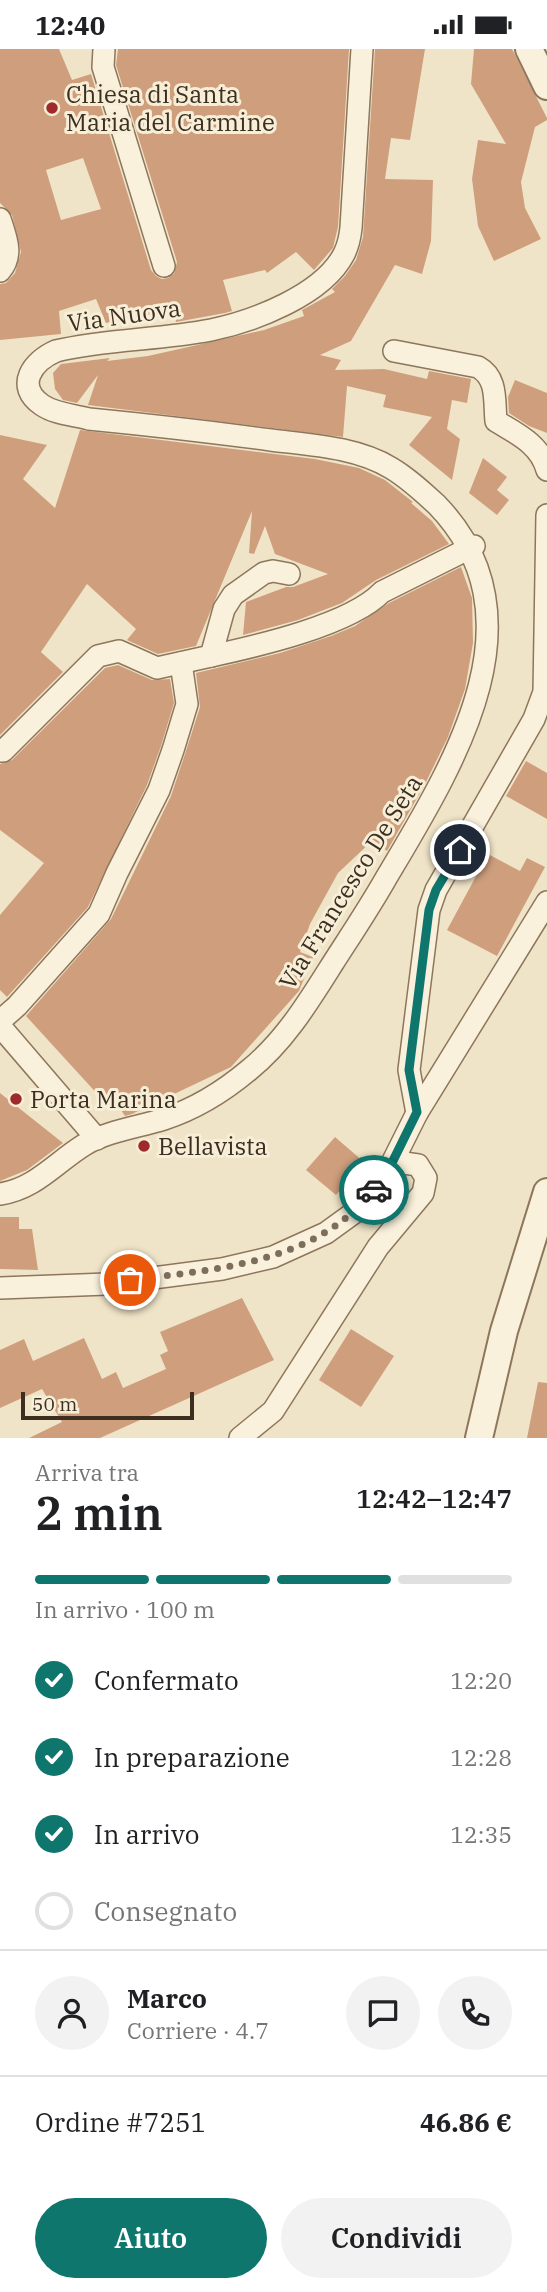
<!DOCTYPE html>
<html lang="it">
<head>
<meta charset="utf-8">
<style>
	body { margin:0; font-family:"IBM Plex Serif",serif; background:#f2f2f2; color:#202124; height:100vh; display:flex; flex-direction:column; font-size:26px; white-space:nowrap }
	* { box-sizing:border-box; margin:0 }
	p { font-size:23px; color:#757577 }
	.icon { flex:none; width:38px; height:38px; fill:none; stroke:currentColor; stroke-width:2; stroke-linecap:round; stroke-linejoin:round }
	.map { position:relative; height:1389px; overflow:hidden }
	.details { display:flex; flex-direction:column; background:#fff; flex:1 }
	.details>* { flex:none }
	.scale { position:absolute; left:21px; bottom:18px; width:173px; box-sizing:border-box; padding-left:7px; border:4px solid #3d2e20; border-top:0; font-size:19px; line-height:24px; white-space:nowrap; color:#3d2e20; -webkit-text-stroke:5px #f7eed8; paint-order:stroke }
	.pin { position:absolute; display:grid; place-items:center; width:60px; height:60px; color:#fff; margin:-30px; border:4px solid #fff; border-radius:50%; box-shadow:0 2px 7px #0007 }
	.courier { position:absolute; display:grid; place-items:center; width:70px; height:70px; margin:-35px; border:5px solid #0f766e; border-radius:50%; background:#fff; color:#222; box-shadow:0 2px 9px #0007 }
	.head em { font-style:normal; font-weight:600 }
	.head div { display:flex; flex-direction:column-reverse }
	.head { display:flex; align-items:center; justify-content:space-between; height:119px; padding:0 35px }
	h1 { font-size:46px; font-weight:600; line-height:52px }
	.bar { display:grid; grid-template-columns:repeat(4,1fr); gap:10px 7px; align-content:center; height:84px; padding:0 35px }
	.bar i { height:9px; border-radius:5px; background:#e0e0e0 }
	.bar .on { background:#0f766e }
	.bar p { grid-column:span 4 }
	.line { display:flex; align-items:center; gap:18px; padding:0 35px; border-top:2px solid #e0e0e0 }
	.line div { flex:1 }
	.round { display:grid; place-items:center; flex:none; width:74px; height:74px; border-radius:37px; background:#f2f2f2 }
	ol { padding:0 35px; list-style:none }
	li { display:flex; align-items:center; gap:21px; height:77px }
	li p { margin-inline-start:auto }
	li .icon { padding:7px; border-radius:50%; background:#0f766e; color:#fff; stroke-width:4 }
	li:last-child { color:#757577 }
	li i { width:38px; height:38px; border:4px solid #e0e0e0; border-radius:50% }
	.button { display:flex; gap:14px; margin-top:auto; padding:14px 35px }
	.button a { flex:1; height:80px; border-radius:42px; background:#0f766e; color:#fff; font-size:28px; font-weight:600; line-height:80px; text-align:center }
	.button a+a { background:#f2f2f2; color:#202124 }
	.status { display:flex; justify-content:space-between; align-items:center; height:49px; padding:0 35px; background:#fff; direction:ltr }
	.status svg { height:19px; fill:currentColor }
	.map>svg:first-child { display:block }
	.building { fill:#cf9f7d; fill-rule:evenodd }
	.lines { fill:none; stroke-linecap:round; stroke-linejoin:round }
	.minor-casing { stroke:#8d765c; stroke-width:24 }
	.tertiary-casing { stroke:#8d765c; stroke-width:30 }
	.minor { stroke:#faf1dc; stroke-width:21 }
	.tertiary { stroke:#faf1dc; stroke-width:26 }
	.done { stroke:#7c6e5b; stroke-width:7; stroke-dasharray:0 12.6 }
	.route { stroke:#0f766e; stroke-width:9 }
	.poi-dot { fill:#9e2a2b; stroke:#f7eed8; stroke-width:2.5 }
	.labels { text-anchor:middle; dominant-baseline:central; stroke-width:6; stroke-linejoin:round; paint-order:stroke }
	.poi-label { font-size:24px; fill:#3d2e20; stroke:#f7eed8; text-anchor:start }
	.street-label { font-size:24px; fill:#3d2e20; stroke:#f7eed8 }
</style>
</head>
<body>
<div class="status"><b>12:40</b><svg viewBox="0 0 49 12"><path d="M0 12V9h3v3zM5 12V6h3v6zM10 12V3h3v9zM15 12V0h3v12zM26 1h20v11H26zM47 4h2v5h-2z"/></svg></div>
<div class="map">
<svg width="547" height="1389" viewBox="0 0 547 1389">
	<rect width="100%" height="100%" fill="#f0e4c8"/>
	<g class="building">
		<path d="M0,0H59L72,31L91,25L151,221L156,227L162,230L168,229L174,225L177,213L116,16L118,0H349L338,178L333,199L314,221L296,203L267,224L265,221L223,231L232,262L225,264L176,273L174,261L106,274L96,250L59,262L61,285L0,291V235L6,234L15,224L21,203L12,166L0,154ZM83,109L101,160L61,171L46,121Z"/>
		<polygon points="375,0 425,0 410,91 391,89 385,130 433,131 431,192 422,225 395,216 351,292 320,306 341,311 335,321 384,320 427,330 429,322 471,330 467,354 452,351 447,380 460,390 452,431 409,396 432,368 383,358 386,346 347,337 343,388 88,356 98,326 77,354 63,351 55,340 53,324 61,315 110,309 107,312 148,307 264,281 304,267 302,261 335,243 332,240 345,227 356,211 363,188"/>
		<polygon points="474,0 512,0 547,69 547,71 535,78 521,133 525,159 541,190 494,212 478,177 472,130 478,91 506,95 471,35"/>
		<polygon points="515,331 547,344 547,384 529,377 509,364 508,348"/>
		<polygon points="80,381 315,410 359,419 385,431 413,453 411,454 432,472 449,495 376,531 342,554 298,571 243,586 246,553 286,538 293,538 328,525 275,505 265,477 254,505 249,504 252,462 196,597 158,605 129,592 127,591 136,580 87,535 41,603 63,623 0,686 0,386 47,396 23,430 55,459"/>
		<polygon points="483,409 507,428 497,441 509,451 497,466 469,444"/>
		<polygon points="461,518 472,549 473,594 465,640 448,688 425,735 387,802 373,791 338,824 310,875 300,903 313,908 299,942 231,1018 132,1065 125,1067 117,1055 111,1060 26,967 111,870 171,747 185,705 200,658 196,624 280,604 331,587 355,577 389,554"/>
		<polygon points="118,616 152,631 170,630 174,654 161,697 147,736 88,858 7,948 0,941 0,866 44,814 0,781 0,715 12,711 105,619"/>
		<polygon points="526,712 547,724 547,770 506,747"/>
		<polygon points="488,805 520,822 527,809 545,818 497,907 447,881"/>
		<polygon points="0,1044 63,1094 27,1121 0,1132"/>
		<polygon points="335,1088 364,1113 336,1146 306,1121"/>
		<polygon points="0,1168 19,1168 19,1180 32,1180 38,1221 0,1220"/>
		<polygon points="242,1249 274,1311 100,1389 29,1389 62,1373 42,1340 0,1359 0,1301 24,1290 33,1312 84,1289 102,1330 116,1323 123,1339 166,1320 160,1306 168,1302 160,1283"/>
		<polygon points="351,1280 394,1307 361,1358 319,1331"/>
		<polygon points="538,1333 547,1334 547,1389 527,1389"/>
	</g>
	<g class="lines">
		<defs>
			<g id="minor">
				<polyline points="104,0 103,18 164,217"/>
				<path d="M0,170C6,189 14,206 0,222"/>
				<path d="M394,302L478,318C498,329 494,352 496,372C517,385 540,395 547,421"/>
				<path d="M211,607C257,597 350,576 382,543L474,497"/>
				<polyline points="0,702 3,702 98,607 119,602 157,619 211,607 224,560 233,546 264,524 273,522 289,525"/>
				<polyline points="0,972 17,957 99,865 117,824 159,741 173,701 187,655 181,614"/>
				<polyline points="0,977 97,1090"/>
				<polyline points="417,1064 409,1021 429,861 436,841 534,670 544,643 547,466"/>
				<polyline points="387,1124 417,1064 547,853"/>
				<path d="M0,1145C35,1140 55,1114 84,1096C107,1082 139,1078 164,1070C195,1060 224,1042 249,1021C285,992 309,952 333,914C351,886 369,859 385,831C452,718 547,570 437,456C423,443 408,429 391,419C356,398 311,396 271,391C211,383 150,376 89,370C74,366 55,365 42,356C14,337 33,312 56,302C106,290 160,291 211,281C254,272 323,246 344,205C348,197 350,188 351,179L362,0"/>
				<polyline points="0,1239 107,1235 222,1220 273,1208 326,1184 355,1163 395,1118 404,1114 418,1116 426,1129 423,1144 378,1198 273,1362 240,1389"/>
			</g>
			<g id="tertiary">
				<polyline points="529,0 547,37"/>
				<polyline points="479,1389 504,1282 547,1143"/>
			</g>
		</defs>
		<use href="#minor" class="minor-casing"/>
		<use href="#tertiary" class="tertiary-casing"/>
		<use href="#minor" class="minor"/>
		<use href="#tertiary" class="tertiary"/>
	</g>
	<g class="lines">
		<path class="done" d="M130,1231C217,1220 314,1215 374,1141"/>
		<polyline class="route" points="374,1141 386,1126 417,1063 409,1021 429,861 436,841 460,801"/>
	</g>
	<g class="poi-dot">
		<circle cx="52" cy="59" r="7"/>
		<circle cx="16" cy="1050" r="7"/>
		<circle cx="144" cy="1097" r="7"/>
	</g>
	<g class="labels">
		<g class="poi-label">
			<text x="66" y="45">Chiesa di Santa<tspan x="66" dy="28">Maria del Carmine</tspan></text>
			<text x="30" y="1050">Porta Marina</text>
			<text x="158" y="1097">Bellavista</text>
		</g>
		<g class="street-label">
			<text transform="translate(124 266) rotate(-8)">Via Nuova</text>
			<text transform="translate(350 833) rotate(-58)">Via Francesco De Seta</text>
		</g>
	</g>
</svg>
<div class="scale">50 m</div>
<div class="pin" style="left:130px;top:1231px;background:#ea580c"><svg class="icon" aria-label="bag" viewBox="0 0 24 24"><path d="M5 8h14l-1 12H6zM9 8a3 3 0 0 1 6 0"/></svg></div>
<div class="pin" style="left:460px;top:801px;background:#1f2937"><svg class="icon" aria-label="home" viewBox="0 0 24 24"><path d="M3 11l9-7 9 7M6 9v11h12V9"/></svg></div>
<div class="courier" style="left:374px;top:1141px"><svg class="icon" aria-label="car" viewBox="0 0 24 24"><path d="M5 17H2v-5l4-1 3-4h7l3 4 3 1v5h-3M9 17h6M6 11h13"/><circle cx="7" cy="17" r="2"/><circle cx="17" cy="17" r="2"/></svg></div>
</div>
<section class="details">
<div class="head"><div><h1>2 min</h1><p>Arriva tra</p></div><em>12:42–12:47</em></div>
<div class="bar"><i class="on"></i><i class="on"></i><i class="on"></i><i></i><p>In arrivo · 100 m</p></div>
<ol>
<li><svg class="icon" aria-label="check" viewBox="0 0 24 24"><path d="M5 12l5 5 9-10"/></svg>Confermato<p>12:20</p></li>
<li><svg class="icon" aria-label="check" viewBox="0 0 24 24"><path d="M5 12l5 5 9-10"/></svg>In preparazione<p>12:28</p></li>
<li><svg class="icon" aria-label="check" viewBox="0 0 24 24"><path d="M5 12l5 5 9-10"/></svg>In arrivo<p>12:35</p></li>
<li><i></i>Consegnato</li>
</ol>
<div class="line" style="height:126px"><a class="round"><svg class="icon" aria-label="person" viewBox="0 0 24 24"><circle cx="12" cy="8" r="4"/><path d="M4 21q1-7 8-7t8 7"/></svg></a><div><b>Marco</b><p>Corriere · 4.7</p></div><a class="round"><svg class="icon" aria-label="chat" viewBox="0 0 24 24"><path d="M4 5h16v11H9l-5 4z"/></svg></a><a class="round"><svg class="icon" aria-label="phone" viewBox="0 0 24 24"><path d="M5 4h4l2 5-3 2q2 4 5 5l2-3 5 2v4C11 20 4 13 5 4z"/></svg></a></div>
<div class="line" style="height:91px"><div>Ordine #7251</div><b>46.86 €</b></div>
<div class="button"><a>Aiuto</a><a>Condividi</a></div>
</section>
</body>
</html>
